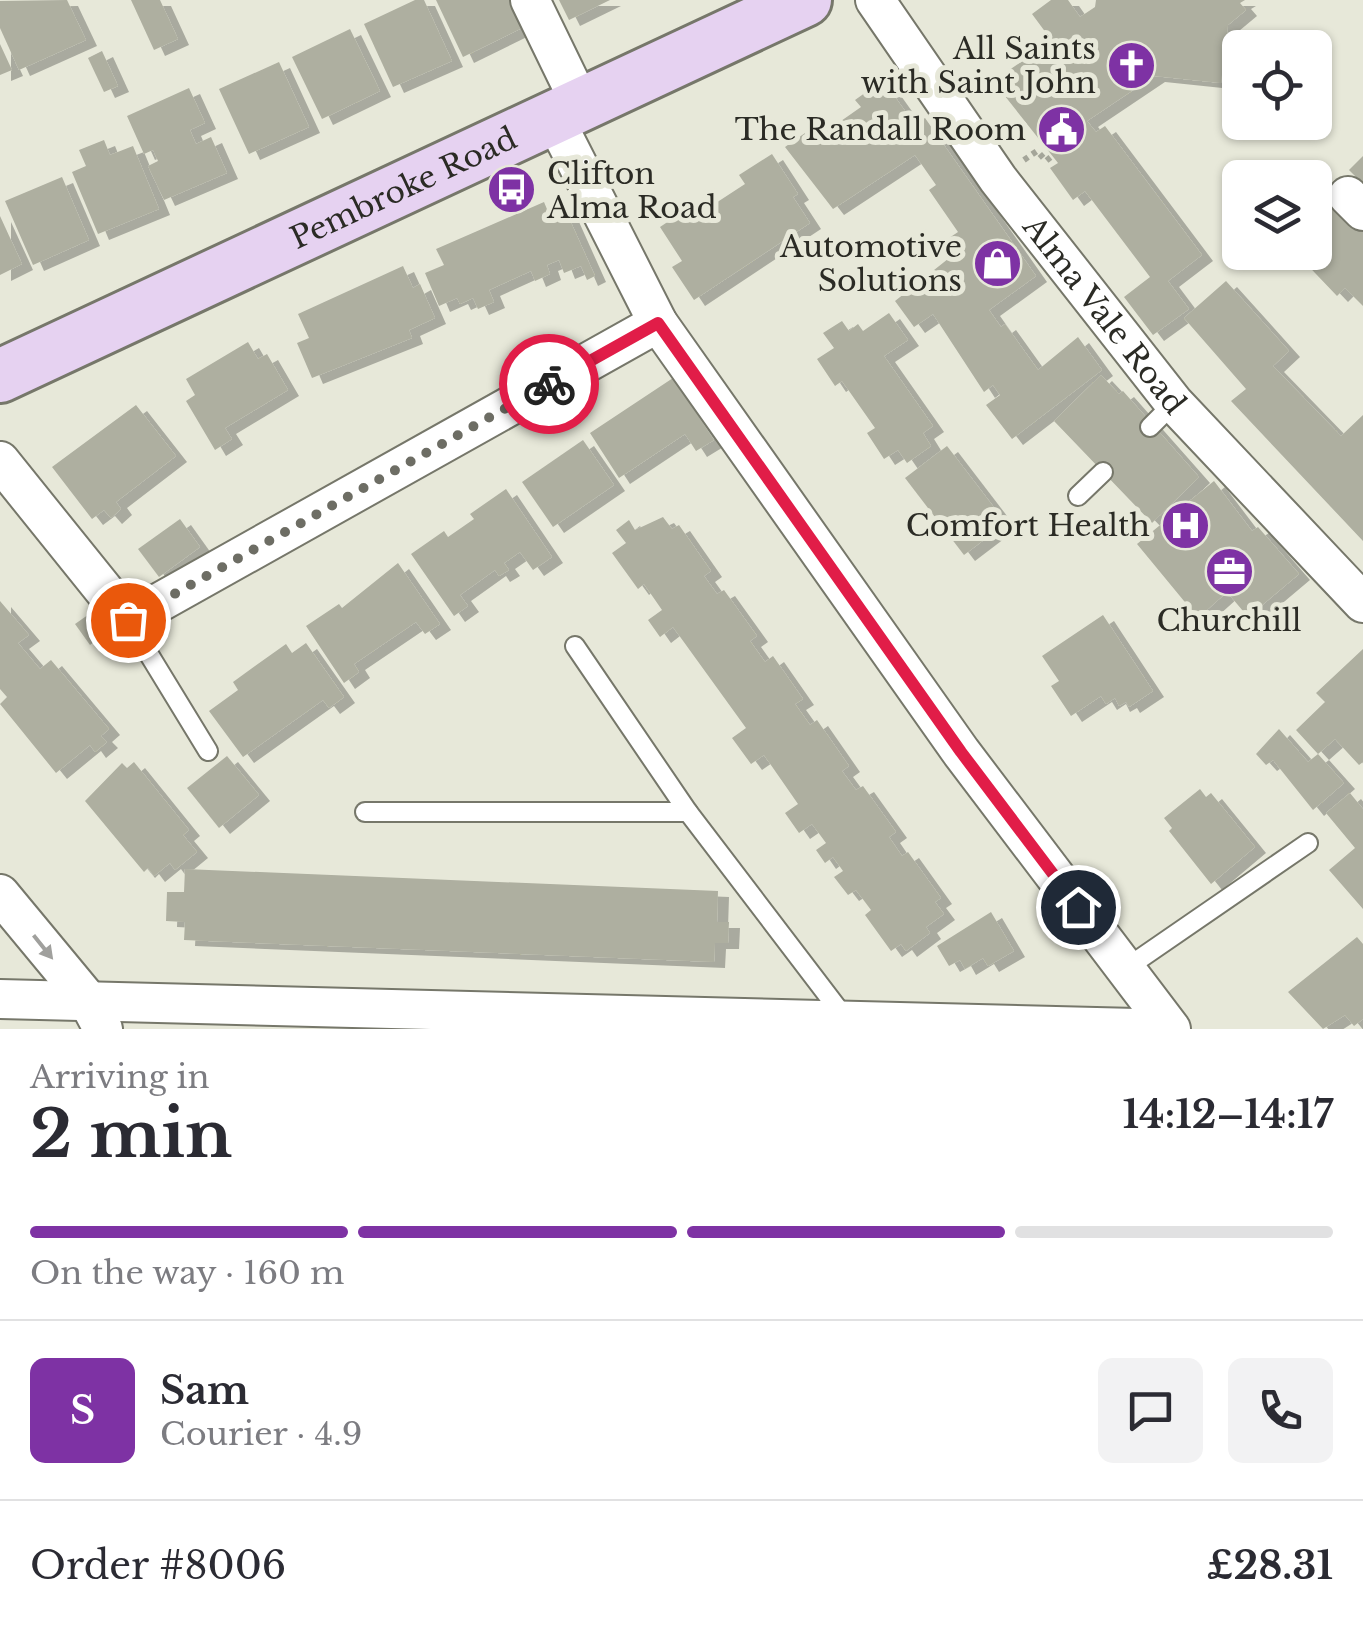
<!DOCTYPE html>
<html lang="en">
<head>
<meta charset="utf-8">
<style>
	body { margin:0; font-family:"Libre Baskerville",serif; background:#f2f2f3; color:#2b2b33; height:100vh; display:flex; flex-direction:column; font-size:38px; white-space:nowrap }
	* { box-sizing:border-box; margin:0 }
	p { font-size:32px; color:#7c7c81 }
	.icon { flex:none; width:55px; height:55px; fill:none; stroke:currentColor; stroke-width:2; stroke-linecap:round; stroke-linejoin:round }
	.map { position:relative; height:1029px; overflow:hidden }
	.panel { display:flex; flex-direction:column; background:#fff; flex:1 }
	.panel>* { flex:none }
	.tools { position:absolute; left:1222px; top:30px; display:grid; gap:20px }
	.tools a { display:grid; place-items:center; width:110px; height:110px; border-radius:15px; background:#fff; box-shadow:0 2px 8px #0004; font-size:50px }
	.pin { position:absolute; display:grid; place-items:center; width:85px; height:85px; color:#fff; margin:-42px; border:5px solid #fff; border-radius:50%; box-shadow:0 2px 10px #0007 }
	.courier { position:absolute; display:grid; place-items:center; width:100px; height:100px; margin:-50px; border:8px solid #e11d48; border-radius:50%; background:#fff; color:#222; box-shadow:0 2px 12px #0007 }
	.head em { font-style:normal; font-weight:800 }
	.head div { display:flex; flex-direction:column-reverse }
	.head { display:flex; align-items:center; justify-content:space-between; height:170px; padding:0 30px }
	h1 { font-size:65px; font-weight:800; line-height:75px }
	.bar { display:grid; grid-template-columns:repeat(4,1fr); gap:15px 10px; align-content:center; height:120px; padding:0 30px }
	.bar i { height:12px; border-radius:8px; background:#e1e1e2 }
	.bar .active { background:#7e32a4 }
	.bar p { grid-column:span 4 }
	.line { display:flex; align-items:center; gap:25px; padding:0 30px; border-top:2px solid #e1e1e2 }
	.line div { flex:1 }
	.round { display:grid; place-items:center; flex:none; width:105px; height:105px; border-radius:15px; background:#f2f2f3 }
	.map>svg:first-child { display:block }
	.building { fill:#aeafa0; filter:url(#shadow) }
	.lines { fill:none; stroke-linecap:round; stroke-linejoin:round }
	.service-casing { stroke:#76776a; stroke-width:22 }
	.minor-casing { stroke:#76776a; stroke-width:42 }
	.secondary-casing { stroke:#76776a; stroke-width:58 }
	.path { stroke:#a4a599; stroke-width:6; stroke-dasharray:5 5; stroke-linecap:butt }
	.service { stroke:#fff; stroke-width:18 }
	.minor { stroke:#fff; stroke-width:38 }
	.secondary { stroke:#e6d2f1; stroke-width:52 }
	.oneway { fill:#a0a09d }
	.done { stroke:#6d6d64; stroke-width:10; stroke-dasharray:0 18 }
	.route { stroke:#e11d48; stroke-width:12 }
	.labels { text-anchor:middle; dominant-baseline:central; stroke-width:10; stroke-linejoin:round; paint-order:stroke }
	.poi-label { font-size:30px; fill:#2b2b25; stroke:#e7e8d9; text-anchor:end }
	.street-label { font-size:30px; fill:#2b2b25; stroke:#e7e8d9 }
</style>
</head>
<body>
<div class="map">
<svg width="1363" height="1029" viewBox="0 0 1363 1029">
	<defs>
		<filter id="shadow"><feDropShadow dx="11" dy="6" stdDeviation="0" flood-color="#0004"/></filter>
	</defs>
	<rect width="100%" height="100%" fill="#e7e8d9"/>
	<g class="building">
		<polygon points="67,0 86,40 19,70 0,28 0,1"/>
		<polygon points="131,0 160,0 178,39 154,50"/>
		<polygon points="415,0 424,0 452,61 393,87 364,24"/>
		<polygon points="436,0 509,0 522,28 463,57"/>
		<polygon points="559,0 610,0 569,20"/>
		<polygon points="1051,0 1068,0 1080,17 1095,7 1096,0 1245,0 1240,3 1246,10 1228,25 1221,83 1154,76 1087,121 1096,132 1105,126 1202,255 1168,281 1189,309 1153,335 1124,297 1150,277 1085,191 1073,200 1050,168 1058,163 993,81 1052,41 1032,14"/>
		<polygon points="350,29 380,91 322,119 292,57"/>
		<polygon points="0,44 12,70 0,75"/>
		<polygon points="102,51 118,86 104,92 88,58"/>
		<polygon points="279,62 309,127 249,154 219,89"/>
		<polygon points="883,80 915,125 925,118 1036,276 989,310 1001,327 1005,324 1038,370 1078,337 1102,370 1012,439 986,405 1000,395 993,385 984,392 933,314 914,327 895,301 958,251 949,238 958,232 929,190 936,185 915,155 833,209 785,147 815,126 821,135 861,107 855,100"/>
		<polygon points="189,88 205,123 190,130 196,144 211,137 227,173 164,200 148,166 158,161 153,150 144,154 127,116"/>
		<polygon points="104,140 110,155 133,146 159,209 98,234 72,172 86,166 79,150"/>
		<polygon points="772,154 798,194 793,197 810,223 694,300 672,267 682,261 660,227 693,205 699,214 745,184 739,175"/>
		<polygon points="1363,156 1363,184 1349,170"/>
		<polygon points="62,177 89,240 33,265 5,201"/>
		<polygon points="1333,197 1363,228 1363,306 1345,288 1337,296 1295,252 1315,252 1315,214"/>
		<polygon points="544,202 549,214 564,207 595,276 587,280 581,266 564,273 559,260 547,265 550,274 535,281 531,271 489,290 494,302 478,309 473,298 460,304 457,298 439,306 425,273 444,265 436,249"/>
		<polygon points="0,216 22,264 0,275"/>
		<polygon points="403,266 413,288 420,284 435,318 409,330 412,338 312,378 297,343 309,338 298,314"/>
		<polygon points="1226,281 1289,351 1273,366 1341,436 1363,415 1363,541 1231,401 1246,389 1184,318"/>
		<polygon points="889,313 908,340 884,356 933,426 923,433 931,446 907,463 898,450 884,459 867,433 875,428 842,381 835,386 817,359 834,348 823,333 842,321 849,331 858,324 863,331"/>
		<polygon points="248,342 258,359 267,354 288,390 225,428 232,439 215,450 186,401 195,395 186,379"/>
		<polygon points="1101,375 1119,394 1123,391 1199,477 1152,523 1054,421"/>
		<polygon points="673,378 714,440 696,451 685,434 619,478 590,433"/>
		<polygon points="136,405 176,456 116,502 121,509 111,518 104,510 92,519 52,467"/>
		<polygon points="583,440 614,485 553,527 522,482"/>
		<polygon points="947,446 1006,523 964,555 905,478"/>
		<polygon points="1214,481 1252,531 1258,527 1299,574 1248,617 1227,592 1198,618 1137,544"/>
		<polygon points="506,489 552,557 533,570 520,552 504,563 509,570 499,576 495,570 460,595 468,606 454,616 411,554 444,531 448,537 474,519 470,514"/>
		<polygon points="663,517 672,529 679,525 711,571 704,576 717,594 724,590 757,636 750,641 765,662 773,656 803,699 795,704 810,725 817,720 849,766 842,771 856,790 863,786 896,832 889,837 902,856 908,852 941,898 935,902 944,914 926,927 930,933 906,951 901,944 891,951 865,915 871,910 856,890 848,895 834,877 843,871 833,857 825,863 816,850 826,843 812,824 799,833 785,813 798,804 764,755 751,764 732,738 746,728 673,627 660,637 648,620 662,610 644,584 638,589 612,553 626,543 616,530 629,520 635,530"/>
		<polygon points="180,519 200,547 159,577 138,549"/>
		<polygon points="398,563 440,624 425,634 416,622 354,664 359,672 344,683 306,626 339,604 342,608"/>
		<polygon points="0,601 29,635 18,643 40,669 51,660 109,729 101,736 107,742 95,752 90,745 56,773 0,704 7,697 0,689"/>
		<polygon points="95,610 109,631 90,645 75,624"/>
		<polygon points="1103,615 1153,691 1129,707 1126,702 1119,706 1115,698 1106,704 1101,696 1071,716 1051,686 1059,681 1042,656"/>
		<polygon points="306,643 344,697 329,708 323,700 243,757 209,711 238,690 233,682 255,666 286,644 292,653"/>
		<polygon points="1363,649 1363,762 1359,765 1335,739 1318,754 1296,730 1325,702 1316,693"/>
		<polygon points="1279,729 1308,762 1318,754 1344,783 1313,810 1273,760 1266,765 1256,754"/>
		<polygon points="227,756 259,795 219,828 187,788"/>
		<polygon points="134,762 189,830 183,835 197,852 175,870 170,863 154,876 148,868 144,872 85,801 122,763 127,768"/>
		<polygon points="1200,789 1206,797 1211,793 1255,847 1211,884 1169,831 1172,828 1164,818"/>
		<polygon points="1350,793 1363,809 1363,909 1329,870 1355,848 1326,813"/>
		<polygon points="185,869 718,891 717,922 729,922 728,943 715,943 714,962 184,940 185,922 166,921 167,892 184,892"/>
		<polygon points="991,912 1014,951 988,966 983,958 965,969 960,960 949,966 937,946"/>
		<polygon points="1357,937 1363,944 1363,1019 1354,1026 1345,1015 1323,1029 1288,992"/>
	</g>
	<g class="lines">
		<defs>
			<g id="service">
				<polyline points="1150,427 1174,403"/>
				<polyline points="1078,496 1103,472"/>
				<polyline points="128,620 208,751"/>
				<polyline points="575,646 688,812 845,1018"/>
				<polyline points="365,812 688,812"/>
				<polyline points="1125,969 1308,843"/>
			</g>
			<g id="minor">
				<polyline points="530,0 582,107"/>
				<path id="s1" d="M875,0L998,179L1174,403L1363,603"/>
				<polyline points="555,120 658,323 961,752 1171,1029"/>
				<polyline points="1348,196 1363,211"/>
				<polyline points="0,461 128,620 658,323"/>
				<polyline points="0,894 87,999 103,1029"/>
				<polyline points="0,999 1136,1028 1167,1025"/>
			</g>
			<g id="secondary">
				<path id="s2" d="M0,376L805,0"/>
			</g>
		</defs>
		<use href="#service" class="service-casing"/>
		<use href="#minor" class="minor-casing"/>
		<use href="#secondary" class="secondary-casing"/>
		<polyline class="path" points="1024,160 1037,151 1046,161 1052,156"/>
		<use href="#service" class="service"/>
		<use href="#minor" class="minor"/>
		<use href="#secondary" class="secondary"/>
	</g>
	<defs><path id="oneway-solid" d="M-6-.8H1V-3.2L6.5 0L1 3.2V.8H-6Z" transform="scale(2.5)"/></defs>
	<use class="oneway" href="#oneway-solid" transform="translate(43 947) rotate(51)"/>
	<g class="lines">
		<polyline class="done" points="128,620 549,384"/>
		<polyline class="route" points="549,384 658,323 961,752 1078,907"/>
	</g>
	<defs>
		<symbol id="church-disc" viewBox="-11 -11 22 22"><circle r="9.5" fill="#7e32a4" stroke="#e7e8d9"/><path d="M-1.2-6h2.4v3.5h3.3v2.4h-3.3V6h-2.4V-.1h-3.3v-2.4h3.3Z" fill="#fff"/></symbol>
		<symbol id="civic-disc" viewBox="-11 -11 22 22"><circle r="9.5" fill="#7e32a4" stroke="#e7e8d9"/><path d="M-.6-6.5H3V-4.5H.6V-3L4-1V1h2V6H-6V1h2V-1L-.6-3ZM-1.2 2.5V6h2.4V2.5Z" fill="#fff"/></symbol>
		<symbol id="bus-disc" viewBox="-11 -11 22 22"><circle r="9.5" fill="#7e32a4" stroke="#e7e8d9"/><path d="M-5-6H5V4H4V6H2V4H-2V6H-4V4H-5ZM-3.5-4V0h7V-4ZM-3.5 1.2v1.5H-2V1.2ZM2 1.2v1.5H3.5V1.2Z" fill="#fff"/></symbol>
		<symbol id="shop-disc" viewBox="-11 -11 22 22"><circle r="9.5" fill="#7e32a4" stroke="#e7e8d9"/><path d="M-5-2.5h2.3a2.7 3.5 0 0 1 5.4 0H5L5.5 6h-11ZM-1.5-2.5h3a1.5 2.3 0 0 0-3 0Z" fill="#fff"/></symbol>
		<symbol id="hospital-disc" viewBox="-11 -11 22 22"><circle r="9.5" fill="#7e32a4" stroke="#e7e8d9"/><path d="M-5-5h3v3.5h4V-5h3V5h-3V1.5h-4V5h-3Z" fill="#fff"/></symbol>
		<symbol id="office-disc" viewBox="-11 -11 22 22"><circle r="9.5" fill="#7e32a4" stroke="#e7e8d9"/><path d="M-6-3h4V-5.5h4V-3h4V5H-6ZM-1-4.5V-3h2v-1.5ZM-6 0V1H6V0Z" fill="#fff"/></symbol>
	</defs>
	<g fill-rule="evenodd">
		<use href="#church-disc" x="1104" y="38" width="55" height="55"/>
		<use href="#civic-disc" x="1034" y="102" width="55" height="55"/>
		<use href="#bus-disc" x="484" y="162" width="55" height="55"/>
		<use href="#shop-disc" x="970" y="236" width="55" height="55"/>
		<use href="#hospital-disc" x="1158" y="498" width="55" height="55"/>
		<use href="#office-disc" x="1202" y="544" width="55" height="55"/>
	</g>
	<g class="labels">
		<g class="poi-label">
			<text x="1096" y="48">All Saints<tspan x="1096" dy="34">with Saint John</tspan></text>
			<text x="1026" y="129">The Randall Room</text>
			<text x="547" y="173" text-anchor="start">Clifton<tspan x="547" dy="34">Alma Road</tspan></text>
			<text x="962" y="246">Automotive<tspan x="962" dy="34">Solutions</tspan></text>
			<text x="1150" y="525">Comfort Health</text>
			<text x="1229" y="620" text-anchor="middle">Churchill</text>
		</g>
		<g class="street-label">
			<text stroke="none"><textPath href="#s2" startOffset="445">Pembroke Road</textPath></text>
			<text stroke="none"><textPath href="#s1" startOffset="390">Alma Vale Road</textPath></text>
		</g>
	</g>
</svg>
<div class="tools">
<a><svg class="icon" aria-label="locate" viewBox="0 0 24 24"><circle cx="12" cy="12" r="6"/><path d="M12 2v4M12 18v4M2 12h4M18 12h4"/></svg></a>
<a><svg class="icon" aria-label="layers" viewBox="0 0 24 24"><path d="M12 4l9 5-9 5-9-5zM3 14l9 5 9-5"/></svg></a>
</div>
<div class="pin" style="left:128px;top:620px;background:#ea580c"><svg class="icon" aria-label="bag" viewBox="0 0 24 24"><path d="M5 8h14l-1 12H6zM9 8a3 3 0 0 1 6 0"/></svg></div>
<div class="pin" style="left:1078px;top:907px;background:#1f2937"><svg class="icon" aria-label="home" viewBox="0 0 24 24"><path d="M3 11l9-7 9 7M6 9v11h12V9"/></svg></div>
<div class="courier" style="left:549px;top:384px"><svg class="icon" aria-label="bike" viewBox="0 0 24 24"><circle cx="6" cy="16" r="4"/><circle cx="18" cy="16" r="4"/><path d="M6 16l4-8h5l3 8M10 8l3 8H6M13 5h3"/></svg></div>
</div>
<section class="panel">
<div class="head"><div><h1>2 min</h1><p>Arriving in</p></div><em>14:12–14:17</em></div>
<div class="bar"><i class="active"></i><i class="active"></i><i class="active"></i><i></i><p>On the way · 160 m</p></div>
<div class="line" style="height:180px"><b class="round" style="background:#7e32a4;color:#fff">S</b><div><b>Sam</b><p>Courier · 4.9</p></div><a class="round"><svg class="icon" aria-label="chat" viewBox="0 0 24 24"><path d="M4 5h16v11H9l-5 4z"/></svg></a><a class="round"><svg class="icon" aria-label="phone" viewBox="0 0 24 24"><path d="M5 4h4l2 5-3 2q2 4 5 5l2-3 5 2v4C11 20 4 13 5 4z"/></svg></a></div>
<div class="line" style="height:130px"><div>Order #8006</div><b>£28.31</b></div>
</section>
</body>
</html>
